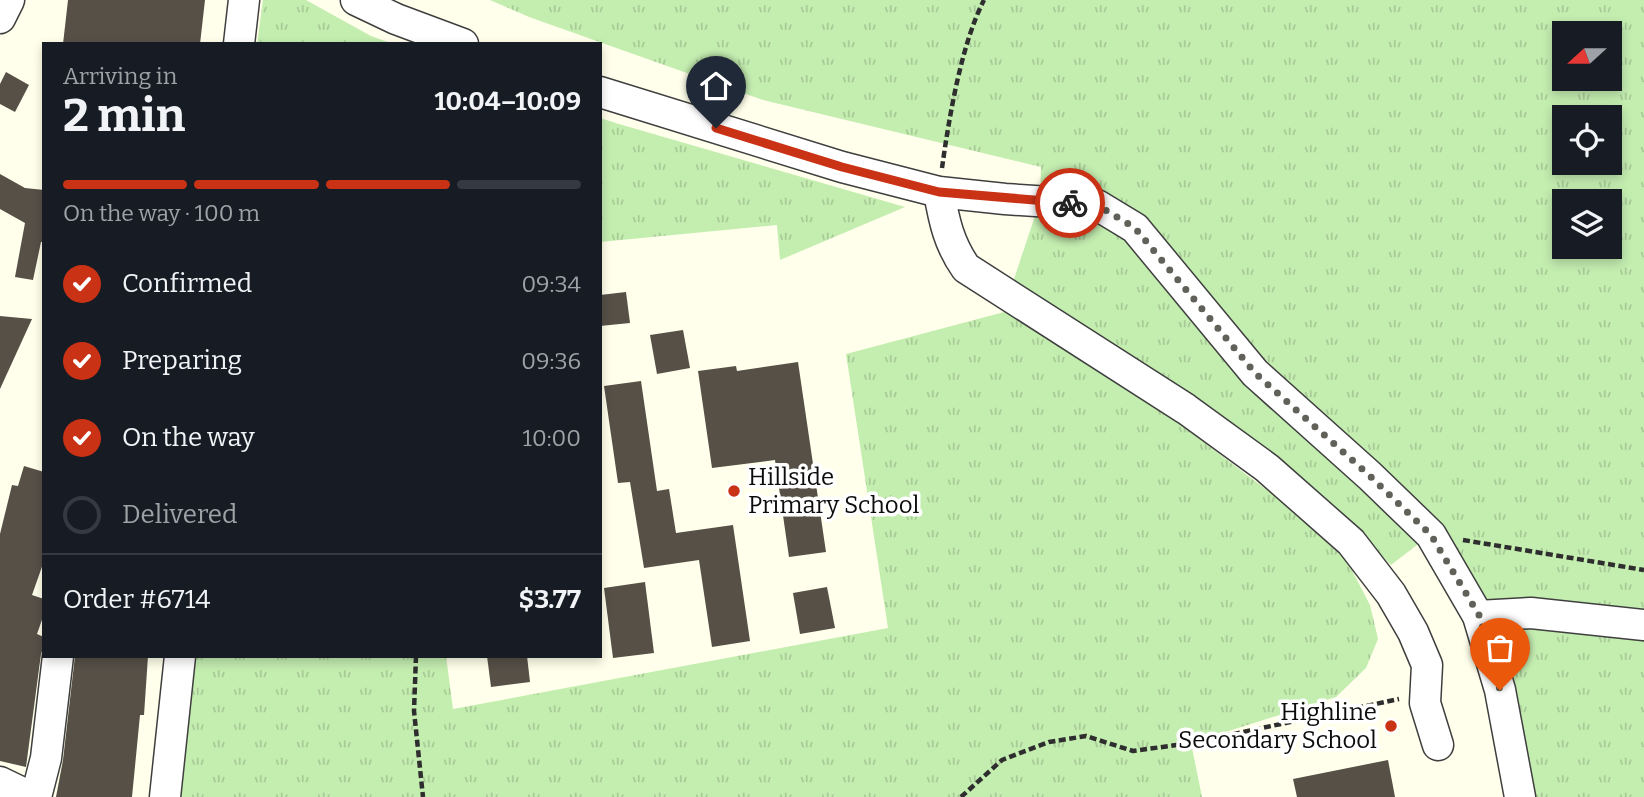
<!DOCTYPE html>
<html lang="en">
<head>
<meta charset="utf-8">
<style>
	body { margin:0; font-family:Bitter,serif; background:#242831; color:#f1f3f6; height:100vh; display:flex; flex-direction:column; font-size:26px; white-space:nowrap }
	* { box-sizing:border-box; margin:0 }
	p { font-size:23px; color:#9ea1a6 }
	.icon { flex:none; width:38px; height:38px; fill:none; stroke:currentColor; stroke-width:2; stroke-linecap:round; stroke-linejoin:round }
	.map { position:relative; flex:1; overflow:hidden }
	.drawer { position:absolute; left:42px; top:42px; width:560px; height:616px; display:flex; flex-direction:column; background:#171b24; border-radius:0px; box-shadow:0 4px 10px #0003 }
	.drawer>* { flex:none }
	.needle { width:46px; rotate:249deg }
	.buttons { position:absolute; left:1552px; top:21px; display:grid; gap:14px }
	.buttons a { display:grid; place-items:center; width:70px; height:70px; border-radius:0px; background:#171b24; box-shadow:0 4px 10px #0003; font-size:35px }
	.pin { position:absolute; display:grid; place-items:center; width:60px; height:60px; color:#fff; margin:-72px -30px; border-radius:50% 50% 50% 0; rotate:-45deg; box-shadow:0 0 7px #0007 }
	.pin .icon { rotate:45deg }
	.courier { position:absolute; display:grid; place-items:center; width:70px; height:70px; margin:-35px; border:5px solid #ca3216; border-radius:50%; background:#fff; color:#222; box-shadow:0 2px 9px #0007 }
	.head em { font-style:normal; font-weight:700 }
	.head div { display:flex; flex-direction:column-reverse }
	.head { display:flex; align-items:center; justify-content:space-between; height:119px; padding:0 21px }
	h1 { font-size:46px; font-weight:700; line-height:52px }
	.bar { display:grid; grid-template-columns:repeat(4,1fr); gap:10px 7px; align-content:center; height:84px; padding:0 21px }
	.bar i { height:9px; border-radius:5px; background:#363941 }
	.bar .current { background:#ca3216 }
	.bar p { grid-column:span 4 }
	.line { display:flex; align-items:center; gap:18px; padding:0 21px; border-top:2px solid #363941 }
	.line div { flex:1 }
	ol { padding:0 21px; list-style:none }
	li { display:flex; align-items:center; gap:21px; height:77px }
	li p { margin-inline-start:auto }
	li .icon { padding:7px; border-radius:50%; background:#ca3216; color:#fff; stroke-width:4 }
	li:last-child { color:#9ea1a6 }
	li i { width:38px; height:38px; border:4px solid #363941; border-radius:50% }
	.map>svg:first-child { display:block }
	.grass { fill:url(#grass-tufts); fill-rule:evenodd }
	.building { fill:#565047 }
	.lines { fill:none; stroke-linecap:round; stroke-linejoin:round }
	.minor-casing { stroke:#3f3f3f; stroke-width:33 }
	.path { stroke:#2e2e2e; stroke-width:4.5; stroke-dasharray:7 3.5; stroke-linecap:butt }
	.minor { stroke:#fff; stroke-width:30 }
	.done { stroke:#61615a; stroke-width:7; stroke-dasharray:0 12.6 }
	.route { stroke:#ca3216; stroke-width:9 }
	.poi-dot { fill:#ca3216; stroke:#fff; stroke-width:2.5 }
	.labels { text-anchor:middle; dominant-baseline:central; stroke-width:7; stroke-linejoin:round; paint-order:stroke }
	.poi-label { font-size:24px; fill:#0c0c0c; stroke:#fff; text-anchor:start }
</style>
</head>
<body>
<div class="map">
<svg width="1644" height="797" viewBox="0 0 1644 797">
	<defs>
		<pattern id="grass-tufts" width="24" height="20" patternUnits="userSpaceOnUse" patternTransform="scale(1.75)"><rect width="24" height="20" fill="#c4edb0"/><path d="M3 7l-1-3M5 7V3M7 7l1-3M15 17l-1-3M17 17v-4M19 17l1-3" fill="none" stroke="#a7ca96"/></pattern>
	</defs>
	<rect width="100%" height="100%" fill="#ffffeb"/>
	<g class="grass">
		<polygon points="263,0 306,0 371,36 393,44 257,44"/>
		<path d="M490,0H1644V797H1520L1500,690L1430,535L1391,565C1363,538 1336,508 1307,483C1216,406 1114,345 1012,285L1040,201L1041,167L763,100L529,17ZM1564,33H1610V79H1564ZM1564,117H1610V163H1564ZM1564,201H1610V247H1564Z"/>
		<polygon points="600,118 619,124 905,207 780,260 777,225 600,242"/>
		<polygon points="1008,311 1144,397 1276,497 1346,559 1370,605 1378,639 1366,668 1336,697 1191,743 1202,797 165,797 180,656 446,656 453,709 888,628 846,354"/>
	</g>
	<g class="building">
		<polygon points="68,0 205,0 200,44 63,44"/>
		<polygon points="6,72 29,85 15,112 0,104 0,84"/>
		<polygon points="0,174 25,188 44,190 44,242 41,242 33,280 15,277 25,223 0,209"/>
		<polygon points="626,292 630,323 600,326 600,295"/>
		<polygon points="0,316 32,319 0,389"/>
		<polygon points="683,330 690,368 657,374 650,335"/>
		<polygon points="798,362 826,552 789,557 775,460 712,468 698,371 736,366 737,371"/>
		<polygon points="641,381 657,491 669,489 676,533 733,525 750,641 712,647 699,560 644,568 630,482 618,483 604,386"/>
		<polygon points="24,466 44,472 44,561 32,595 44,599 44,614 37,634 44,637 44,646 41,654 26,767 0,761 0,534 12,485 18,486"/>
		<polygon points="645,582 654,653 613,658 604,588"/>
		<polygon points="827,587 835,628 800,634 793,593"/>
		<polygon points="75,656 148,656 144,715 140,715 132,797 56,797 63,760"/>
		<polygon points="487,656 527,656 530,682 491,687"/>
		<polygon points="1388,760 1395,797 1297,797 1293,779"/>
	</g>
	<g class="lines">
		<defs>
			<g id="minor">
				<polyline points="356,0 396,19 463,44"/>
				<polyline points="0,18 9,0"/>
				<polyline points="239,44 244,0"/>
				<polyline points="600,92 842,167 939,192 1005,199 1097,205 1135,228 1255,373 1370,476 1431,535 1478,616 1500,690 1520,797"/>
				<path d="M939,192C944,221 949,244 966,268L1186,409L1267,468L1351,542L1391,594L1413,632L1427,665L1425,703L1438,745"/>
				<polyline points="1478,616 1531,613 1644,625"/>
				<polyline points="0,782 31,797"/>
				<polyline points="36,797 46,758 58,656"/>
				<polyline points="165,797 180,656"/>
			</g>
		</defs>
		<use href="#minor" class="minor-casing"/>
		<g class="path">
			<path d="M942,168C949,118 961,45 984,0"/>
			<polyline points="1463,540 1644,570"/>
			<polyline points="416,656 414,711 423,797"/>
			<polyline points="961,797 1002,760 1049,742 1086,736 1133,751 1191,743 1399,699"/>
		</g>
		<use href="#minor" class="minor"/>
	</g>
	<g class="lines">
		<polyline class="done" points="1070,203 1097,205 1135,228 1255,373 1370,476 1431,535 1479,615 1500,690"/>
		<polyline class="route" points="716,128 842,167 939,192 1070,203"/>
	</g>
	<g class="poi-dot">
		<circle cx="734" cy="491" r="7"/>
		<circle cx="1391" cy="726" r="7"/>
	</g>
	<g class="labels">
		<g class="poi-label">
			<text x="748" y="477">Hillside<tspan x="748" dy="28">Primary School</tspan></text>
			<text x="1377" y="712" text-anchor="end">Highline<tspan x="1377" dy="28">Secondary School</tspan></text>
		</g>
	</g>
</svg>
<div class="buttons">
<a><svg class="needle" viewBox="-14 -14 28 28"><path d="M0-13l5 13h-10z" fill="#e53935"/><path d="M0 13l5-13h-10z" fill="#9ea1a6"/></svg></a>
<a><svg class="icon" aria-label="locate" viewBox="0 0 24 24"><circle cx="12" cy="12" r="6"/><path d="M12 2v4M12 18v4M2 12h4M18 12h4"/></svg></a>
<a><svg class="icon" aria-label="layers" viewBox="0 0 24 24"><path d="M12 4l9 5-9 5-9-5zM3 14l9 5 9-5"/></svg></a>
</div>
<div class="pin" style="left:1500px;top:690px;background:#ea580c"><svg class="icon" aria-label="bag" viewBox="0 0 24 24"><path d="M5 8h14l-1 12H6zM9 8a3 3 0 0 1 6 0"/></svg></div>
<div class="pin" style="left:716px;top:128px;background:#1f2937"><svg class="icon" aria-label="home" viewBox="0 0 24 24"><path d="M3 11l9-7 9 7M6 9v11h12V9"/></svg></div>
<div class="courier" style="left:1070px;top:203px"><svg class="icon" aria-label="bike" viewBox="0 0 24 24"><circle cx="6" cy="16" r="4"/><circle cx="18" cy="16" r="4"/><path d="M6 16l4-8h5l3 8M10 8l3 8H6M13 5h3"/></svg></div>
<section class="drawer">
<div class="head"><div><h1>2 min</h1><p>Arriving in</p></div><em>10:04–10:09</em></div>
<div class="bar"><i class="current"></i><i class="current"></i><i class="current"></i><i></i><p>On the way · 100 m</p></div>
<ol>
<li><svg class="icon" aria-label="check" viewBox="0 0 24 24"><path d="M5 12l5 5 9-10"/></svg>Confirmed<p>09:34</p></li>
<li><svg class="icon" aria-label="check" viewBox="0 0 24 24"><path d="M5 12l5 5 9-10"/></svg>Preparing<p>09:36</p></li>
<li><svg class="icon" aria-label="check" viewBox="0 0 24 24"><path d="M5 12l5 5 9-10"/></svg>On the way<p>10:00</p></li>
<li><i></i>Delivered</li>
</ol>
<div class="line" style="height:91px"><div>Order #6714</div><b>$3.77</b></div>
</section>
</div>
</body>
</html>
